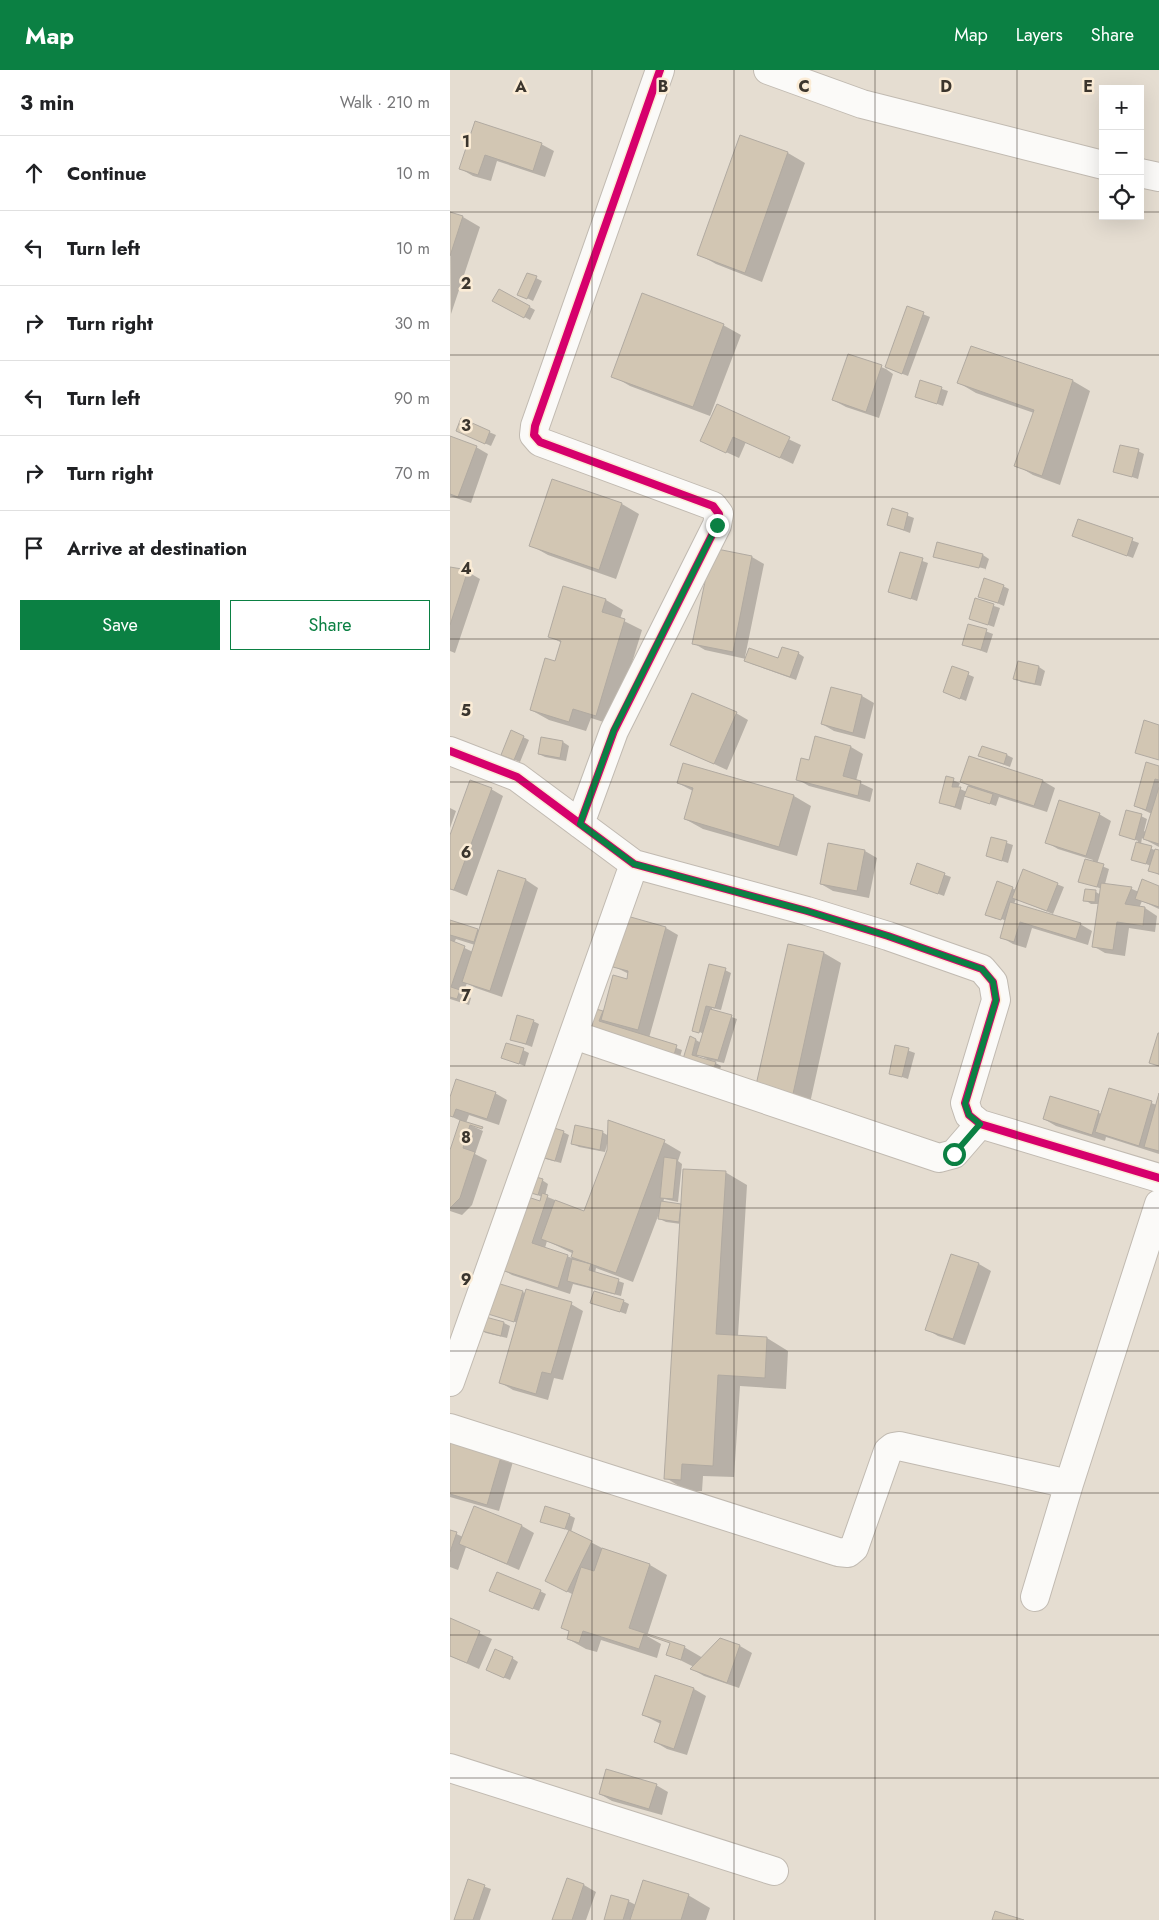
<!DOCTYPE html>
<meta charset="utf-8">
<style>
body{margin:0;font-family:Jost,sans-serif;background:#f2f2f2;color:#202124}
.controls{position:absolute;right:15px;top:15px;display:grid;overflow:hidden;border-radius:0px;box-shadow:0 5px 20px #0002}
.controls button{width:45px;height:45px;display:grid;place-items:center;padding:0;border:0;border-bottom:1px solid #e0e0e0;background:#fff;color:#202124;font:25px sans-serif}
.stop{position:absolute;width:15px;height:15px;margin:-11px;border:4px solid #0b8043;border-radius:50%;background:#fff}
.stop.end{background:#0b8043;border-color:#fff;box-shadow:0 1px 5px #0008}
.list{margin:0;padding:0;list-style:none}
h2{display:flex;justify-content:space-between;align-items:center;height:65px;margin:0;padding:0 20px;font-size:21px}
h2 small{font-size:16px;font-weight:400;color:#757577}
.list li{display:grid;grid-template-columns:32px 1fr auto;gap:15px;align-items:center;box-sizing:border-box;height:75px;padding:0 20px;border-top:1px solid #e0e0e0}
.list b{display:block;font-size:19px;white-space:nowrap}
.list em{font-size:16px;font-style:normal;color:#757577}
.actions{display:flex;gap:10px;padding:15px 20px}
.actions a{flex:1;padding:11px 0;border:1px solid #0b8043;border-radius:0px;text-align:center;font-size:18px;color:#0b8043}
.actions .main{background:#0b8043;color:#fff}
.icon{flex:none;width:28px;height:28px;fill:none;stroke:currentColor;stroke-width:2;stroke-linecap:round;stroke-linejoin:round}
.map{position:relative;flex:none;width:709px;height:1850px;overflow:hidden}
header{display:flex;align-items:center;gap:30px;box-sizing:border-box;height:70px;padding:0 25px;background:#0b8043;color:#fff}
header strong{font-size:24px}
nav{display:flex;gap:28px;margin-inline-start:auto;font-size:18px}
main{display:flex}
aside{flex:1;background:#fff}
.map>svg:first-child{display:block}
</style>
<header>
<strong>Map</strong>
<nav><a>Map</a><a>Layers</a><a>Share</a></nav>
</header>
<main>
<aside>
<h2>3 min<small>Walk · 210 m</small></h2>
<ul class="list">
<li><svg class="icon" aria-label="ahead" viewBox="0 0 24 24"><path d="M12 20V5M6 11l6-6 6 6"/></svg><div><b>Continue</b></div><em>10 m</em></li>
<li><svg class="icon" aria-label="left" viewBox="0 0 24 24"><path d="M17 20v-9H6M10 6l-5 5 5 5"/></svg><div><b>Turn left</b></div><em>10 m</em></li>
<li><svg class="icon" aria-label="right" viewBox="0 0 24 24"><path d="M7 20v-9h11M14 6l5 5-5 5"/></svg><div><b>Turn right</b></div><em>30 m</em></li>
<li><svg class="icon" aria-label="left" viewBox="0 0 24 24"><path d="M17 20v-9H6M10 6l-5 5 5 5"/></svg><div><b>Turn left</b></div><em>90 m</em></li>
<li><svg class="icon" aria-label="right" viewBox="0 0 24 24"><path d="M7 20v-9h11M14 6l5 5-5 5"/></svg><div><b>Turn right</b></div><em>70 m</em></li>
<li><svg class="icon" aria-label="arrive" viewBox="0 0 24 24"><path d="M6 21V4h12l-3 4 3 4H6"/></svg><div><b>Arrive at destination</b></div></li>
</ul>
<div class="actions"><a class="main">Save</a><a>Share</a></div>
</aside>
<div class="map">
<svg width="709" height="1850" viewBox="0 0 709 1850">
<rect width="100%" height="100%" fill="#e5ddd1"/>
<path fill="#0003" fill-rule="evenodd" d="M26,53L91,74L104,81L95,107L47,91L41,111L23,106L11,99Z
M291,66L338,83L355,93L312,212L266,194L248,184Z
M0,143L13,147L30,157L1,244Z
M86,208L92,211L83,231L73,226Z
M49,220L85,240L80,250L44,230Z
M458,238L480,247L458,306L437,298L436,299L443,304L429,348L396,337L383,330L431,297L436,299Z
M273,255L291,265L260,346L180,316L163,306Z
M522,278L623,311L640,321L610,415L583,405L566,395L584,343L526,323L509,313Z
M471,312L498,321L493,336L466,326Z
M268,336L351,375L343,394L296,372L289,388L252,371Z
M11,350L46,365L41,376L14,364Z
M0,367L26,377L38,384L21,433L0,426Z
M688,381L694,384L688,409L664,401Z
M102,410L172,434L189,444L166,509L98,485L80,475Z
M443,440L464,448L460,463L439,455Z
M629,451L689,473L683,488L624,466Z
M488,473L533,485L539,489L535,501L536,499L490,487V489L485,486Z
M263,479L302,487L314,494L295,587L329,589L348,583L354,587L346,610L302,594L296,590V589L255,580L243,573Z
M450,483L478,493L467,531L439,521Z
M0,498L18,502L30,509L5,583L0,581Z
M553,516L559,519L554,536L530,526Z
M156,530L173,540L170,549L192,560L163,655L141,648L136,661L99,650L81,640L106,592L112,573L99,566Z
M526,530L550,538L544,557L521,549Z
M519,555L543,564L537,583L513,574Z
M589,597L595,601L591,616L571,612L565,608Z
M503,598L524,607L516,631L494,622Z
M381,618L412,626L424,633L415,669L384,661L372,654Z
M286,643L298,650L277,700L221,674Z
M73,667L79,670L70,692L58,687Z
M366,668L401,677L413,684L406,711L423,719L420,732L359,716L347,709L360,691Z
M92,669L113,672L119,676L116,691L95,687L89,684Z
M557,685L563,688L560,697L530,686Z
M520,687L593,711L605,718L597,742L549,727L546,736L515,725L511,740L491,733L497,708L510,713L508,718L517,722L519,716L512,712Z
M234,694L344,726L361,736L347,786L253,759L235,749L243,721L228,713Z
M709,697V777L692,768L691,774L709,782V805L700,800L701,796L683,789L688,771L671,764L691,746L697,749L694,761L696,762L702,744L685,736Z
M41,719L53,726L17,826L0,819V769Z
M0,738L6,741L0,758Z
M649,744L661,751L647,794L659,799L655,814L682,819L689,822L709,817V839L692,831L689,838H695L707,846L705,862L679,858L675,886L655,883L643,876L649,834H641L635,830L646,822L651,825L652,819L630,811L643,790L608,779L596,772Z
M542,768L563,775L558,793L537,786Z
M379,775L415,781L427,788L419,828L383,821L371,814Z
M468,795L501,807L494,826L462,814Z
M574,801L614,817L603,844L566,829L564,834L630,854L642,861L638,875L582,858L576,878L563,874L551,867L556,851L546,846V849L537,844L562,818L566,820Z
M76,810L88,818L52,927L26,918L17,913L13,924L21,928L19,935L0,929V851L30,861ZM6,869L25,875L23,882L4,873Z
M216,858L228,865L199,968L232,980L230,987L140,961L152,942L154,943L178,910L179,904L165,897Z
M339,876L374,883L391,893L360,1033L325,1025Z
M275,900L281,903L271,940L262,938V940L287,949L274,993L260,990L271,996L270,1000L240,991L246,970L251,973L253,964L244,958L243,960ZM248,984L257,989V990L247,988Z
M83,951L89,954L82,977L61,969Z
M446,976L465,983L458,1009L440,1003Z
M73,980L79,983L75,996L53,988Z
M659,1019L707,1035L709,1027V1084L656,1067L655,1071L606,1056L594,1049L601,1028L652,1044Z
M45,1023L57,1030L49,1055L19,1045L16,1053L33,1061L25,1084L37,1090L22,1135L12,1145L0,1141V1082L11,1051L0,1046V1031Z
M113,1062L119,1065L111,1093L92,1088Z
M152,1062L159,1066L214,1072L231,1082L228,1091L232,1094L228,1132L214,1129L213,1133L232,1135L275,1102L297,1115L288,1266L317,1268L338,1281L336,1319L290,1316L284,1407L253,1406L252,1421H237L216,1408L231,1154L216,1152L210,1149V1141L183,1212L146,1198L145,1203L174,1213L171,1226L123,1214L120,1224L62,1205L50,1198L91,1132L92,1127L76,1120L92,1110L98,1114L95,1126L135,1142L158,1080L159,1074H157L155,1082L129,1077L123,1074ZM97,1171L124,1184L122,1188L95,1178Z
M502,1185L529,1194L541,1201L515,1275L488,1266L476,1259Z
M72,1222L121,1234L133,1241L113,1310L104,1308L98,1330L63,1320L51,1313L68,1253L39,1243Z
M173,1231L179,1234L176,1244L142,1232Z
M54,1253L60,1256L57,1268L36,1263L30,1259Z
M0,1366L64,1388L49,1441L0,1427Z
M25,1438L72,1456L84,1463L69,1500L16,1477L8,1500L0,1497V1461L13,1467Z
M119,1445L125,1448L121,1462L154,1479L200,1495L217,1505L197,1566L211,1574L207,1588L151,1570L147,1582L136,1579L118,1569L120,1562L113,1558L124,1525L108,1517L120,1461L92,1451Z
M90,1521L96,1524L89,1541L46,1524Z
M0,1550L42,1569L29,1599L0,1586Z
M270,1569L290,1576L302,1583L289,1618L254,1606L242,1599L244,1597L218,1584L234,1577L253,1588Z
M62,1588L68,1592L60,1610L43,1603Z
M244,1619L256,1626L237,1685L217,1679L205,1672L211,1654L193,1645Z
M206,1715L218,1722L212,1745L162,1731L150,1724Z
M118,1809L134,1815L146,1822L136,1850H104Z
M19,1811L41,1819L30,1850H5Z
M238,1825L260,1838L256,1850H155L178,1831L186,1835Z"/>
<path fill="#d2c6b3" stroke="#b1aaa1" d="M25,51L92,73L83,101L35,85L28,105L9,99Z
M290,65L338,82L295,203L247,185Z
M0,142L13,146L0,186Z
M77,203L87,206L77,229L67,225Z
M49,219L80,236L74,248L42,231Z
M192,223L274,254L243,337L161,307Z
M457,236L474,242L452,304L435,297Z
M521,276L623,310L592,406L564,396L584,340L507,313Z
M398,284L432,295L416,342L382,330Z
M470,310L492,317L487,334L465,327Z
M267,334L340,367L330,388L283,367L276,383L250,371Z
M11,348L40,361L35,374L6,361Z
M0,366L27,376L8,427L0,424Z
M670,375L689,379L682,407L663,402Z
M102,409L172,433L149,500L79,476Z
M442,438L458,443L454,460L437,455Z
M628,449L683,468L677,486L622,466Z
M487,472L533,484L529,498L483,487Z
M262,478L302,486L283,582L242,574Z
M450,482L473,488L461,529L438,522Z
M0,497L18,500L0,555Z
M534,508L554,515L548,533L528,527Z
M113,516L156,529L152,542L175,549L146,646L123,639L119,652L80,640L95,588L105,591L111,571L98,567Z
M525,528L544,534L538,555L519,549Z
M518,554L537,559L531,580L512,575Z
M332,577L349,582L340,607L294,591L299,578L328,588Z
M568,591L589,596L585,614L563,609Z
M502,596L519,602L510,629L493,622Z
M381,617L412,625L403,663L371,654Z
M242,623L287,642L264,694L220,675Z
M694,650L709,655V690L685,683Z
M61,660L74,666L64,690L51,685Z
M365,666L401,676L393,706L411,711L408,726L346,710L351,688L359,690Z
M91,667L113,671L110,688L88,684Z
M532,676L557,684L554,694L528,686Z
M519,686L593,710L584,736L510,712Z
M696,692L709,696V710L705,709L696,740L684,736Z
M233,693L344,725L329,777L234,749L243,718L227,713Z
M496,706L504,708L502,717H511L505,737L489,733Z
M20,710L42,718L4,820L0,819V765Z
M518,716L543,724L540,734L514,726Z
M709,717V774L693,769Z
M609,730L650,743L636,786L595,773Z
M676,740L692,744L685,770L669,765Z
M541,767L557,771L552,791L536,786Z
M686,772L702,776L696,794L681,790Z
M378,773L415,780L407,821L370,814Z
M705,779L709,780V804L698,801Z
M635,789L654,794L647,817L628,812Z
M467,793L495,803L488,824L460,814Z
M573,799L608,813L597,841L562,828Z
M48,800L76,809L40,921L12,912Z
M692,809L709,816V837L685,829Z
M547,811L563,817L551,850L535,845Z
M651,813L682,817L675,834L695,837L693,856L667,852L663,880L642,877Z
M635,819L646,820L645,832L633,831Z
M560,832L631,853L626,869L570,852L564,872L550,868Z
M177,846L216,857L188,960L151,950L163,905L177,909L178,901L163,897Z
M0,850L28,859L24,872L0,865Z
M0,870L15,876L1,917L10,920L7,929L0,927Z
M338,874L374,882L343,1024L306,1015Z
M259,894L276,898L265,938L256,936L249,963L242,961Z
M139,937L153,941L149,951L227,975L224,985L133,958Z
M260,939L282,945L268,990L246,985Z
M67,945L84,950L76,974L60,970Z
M708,963H709V996L699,993Z
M240,966L246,969L242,985L266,992L264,998L233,989Z
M56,973L74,978L69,994L51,988Z
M445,975L459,978L452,1007L439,1004Z
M6,1009L46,1022L37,1049L6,1039L3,1047L0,1046V1027Z
M659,1018L702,1031L689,1076L645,1062Z
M709,1023V1081L694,1077Z
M600,1026L649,1041L642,1065L593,1049Z
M10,1050L33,1057L32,1059L20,1055L13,1078L25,1082L10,1128L0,1138V1080Z
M158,1050L215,1070L166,1203L121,1187L123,1181L91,1169L105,1130L134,1141L157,1080Z
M94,1055L114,1061L105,1091L85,1085Z
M125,1055L153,1061L150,1080L121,1074Z
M214,1087L227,1089L223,1129L210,1128Z
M233,1099L276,1101L266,1264L317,1267L315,1308L268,1305L263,1396L232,1394L231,1410L214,1409Z
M79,1105L93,1109L88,1125L74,1121Z
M92,1123L98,1125L82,1173L118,1185L108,1218L48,1199L72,1125L90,1131Z
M211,1131L231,1134L229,1152L208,1149Z
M501,1184L529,1193L503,1269L475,1260Z
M122,1189L141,1194L139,1200L169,1209L165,1224L117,1211Z
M47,1213L73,1221L64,1252L38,1244Z
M76,1219L122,1232L101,1304L92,1302L86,1324L49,1313Z
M144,1221L174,1230L170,1242L140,1233Z
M32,1246L54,1252L51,1266L28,1260Z
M0,1364L53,1380L37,1435L0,1424Z
M24,1436L72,1455L57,1494L9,1474Z
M95,1436L120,1444L115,1459L90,1452Z
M0,1460L7,1462L0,1482Z
M119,1460L142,1471L117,1522L95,1511Z
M152,1478L200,1494L179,1558L235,1576L231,1590L216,1585L220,1573L194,1564L189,1579L133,1561L129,1573L117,1569L119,1561L111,1558L131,1497L144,1501Z
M47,1502L91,1520L83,1539L39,1521Z
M0,1548L30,1561L17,1593L0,1586Z
M270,1568L290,1575L277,1613L240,1599Z
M45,1579L63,1587L54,1608L36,1600Z
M205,1605L244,1618L224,1679L204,1672L211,1651L192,1645Z
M156,1699L207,1714L199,1739L149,1724Z
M117,1808L134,1814L122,1850H102Z
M18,1809L35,1815L23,1850H4Z
M193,1810L239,1824L231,1850H180Z
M161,1825L179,1830L173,1850H154Z
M545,1841L574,1850H542Z"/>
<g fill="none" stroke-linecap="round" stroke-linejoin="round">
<defs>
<path id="minor" d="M318,0L412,34L653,95
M690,103L709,107
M0,681L67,707L184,794L357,841L438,866L532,899L543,912L546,930L515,1033L519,1045L530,1054L709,1108
M130,754L164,661L267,455L269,444L263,436L90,372L84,365L85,356L210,0
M124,965L489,1088L504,1084L530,1054
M0,1312L184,794
M0,1358L388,1482L398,1483L404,1478L438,1381L443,1377L449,1376L619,1414
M585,1527L619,1414L709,1134
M0,1698L324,1801"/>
</defs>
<use href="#minor" stroke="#c1bab1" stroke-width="30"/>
<use href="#minor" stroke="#fbfaf8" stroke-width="28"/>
<defs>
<path id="cycleway" d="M0,681L67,707L184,794L357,841L438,866L532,899L543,912L546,930L515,1033L519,1045L530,1054L709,1108
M130,754L164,661L267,455L269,444L263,436L90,372L84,365L85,356L210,0"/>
</defs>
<use href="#cycleway" stroke="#fbecd6" stroke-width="11"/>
<use href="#cycleway" stroke="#d6006c" stroke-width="8"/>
</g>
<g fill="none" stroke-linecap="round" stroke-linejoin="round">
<path stroke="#0b8043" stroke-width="6" d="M267,455L164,660L130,754L184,794L357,841L438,866L532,899L543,912L546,930L515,1034L519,1045L530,1054L504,1084"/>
</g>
<path fill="none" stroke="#3b352d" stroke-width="1" stroke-opacity="0.55" d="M142,0V1850M284,0V1850M425,0V1850M567,0V1850M0,142H653M690,142H709M0,285H709M0,427H709M0,569H709M0,712H709M0,854H709M0,996H709M0,1138H709M0,1281H709M0,1423H709M0,1565H709M0,1708H709"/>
<g font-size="16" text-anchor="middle" font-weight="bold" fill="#3b352d" stroke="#fbecd6" stroke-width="5" stroke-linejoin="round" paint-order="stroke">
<text x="71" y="22">A</text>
<text x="213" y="22">B</text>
<text x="354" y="22">C</text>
<text x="496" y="22">D</text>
<text x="638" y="22">E</text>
<text x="16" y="77">1</text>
<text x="16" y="219">2</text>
<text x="16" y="361">3</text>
<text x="16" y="504">4</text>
<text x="16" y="646">5</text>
<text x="16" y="788">6</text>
<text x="16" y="931">7</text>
<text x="16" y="1073">8</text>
<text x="16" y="1215">9</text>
</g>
</svg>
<div class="controls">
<button>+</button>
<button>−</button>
<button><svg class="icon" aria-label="locate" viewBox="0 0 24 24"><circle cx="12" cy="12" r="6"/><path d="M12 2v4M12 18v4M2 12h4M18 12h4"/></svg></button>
</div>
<div class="stop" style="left:504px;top:1084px"></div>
<div class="stop end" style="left:267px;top:455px"></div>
</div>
</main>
